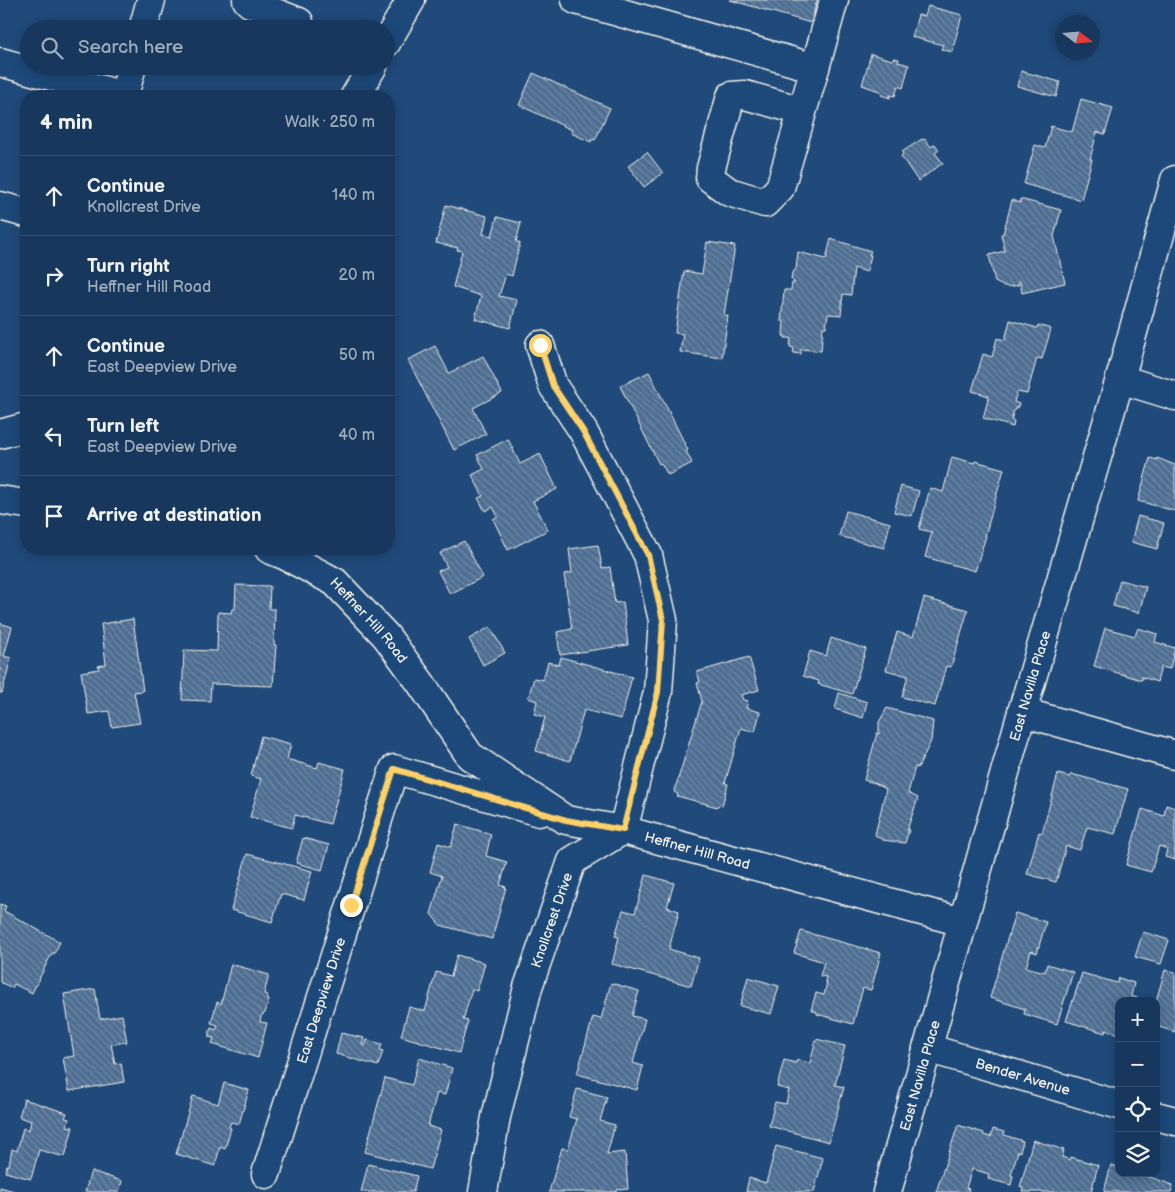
<!DOCTYPE html>
<meta charset="utf-8">
<style>
body{margin:0;font-family:"Balsamiq Sans",sans-serif;background:#203f62;color:#f1f3f6}
.controls{position:absolute;right:15px;bottom:15px;display:grid;overflow:hidden;border-radius:10px;box-shadow:0 2px 12px #0003}
.controls button{width:45px;height:45px;display:grid;place-items:center;padding:0;border:0;border-bottom:1px solid #365272;background:#17385c;color:#f1f3f6;font:25px sans-serif}
.compass{position:absolute;left:1055px;top:15px;width:45px;height:45px;border-radius:50%;background:#17385c;box-shadow:0 2px 12px #0003;rotate:106deg}
.stop{position:absolute;width:15px;height:15px;margin:-11px;border:4px solid #ffd166;border-radius:50%;background:#fff}
.stop.end{background:#ffd166;border-color:#fff;box-shadow:0 1px 5px #0008}
.list{margin:0;padding:0;list-style:none}
h2{display:flex;justify-content:space-between;align-items:center;height:65px;margin:0;padding:0 20px;font-size:21px}
h2 small{font-size:16px;font-weight:400;color:#9eacbb}
.list li{display:grid;grid-template-columns:32px 1fr auto;gap:15px;align-items:center;box-sizing:border-box;height:80px;padding:0 20px;border-top:1px solid #365272}
.list b{display:block;font-size:19px;white-space:nowrap}
.list p{margin:0;font-size:16px;white-space:nowrap;color:#9eacbb}
.list em{font-size:16px;font-style:normal;color:#9eacbb}
.icon{flex:none;width:28px;height:28px;fill:none;stroke:currentColor;stroke-width:2;stroke-linecap:round;stroke-linejoin:round}
.map{position:relative;flex:none;width:1175px;height:1192px;overflow:hidden}
.search{position:absolute;background:#17385c;box-shadow:0 2px 12px #0003;left:20px;top:20px;width:375px;height:55px;display:flex;align-items:center;gap:12px;box-sizing:border-box;padding:0 18px;border-radius:28px;color:#9eacbb;font-size:19px}
.panel{position:absolute;background:#17385c;box-shadow:0 2px 12px #0003;left:20px;top:90px;width:375px;height:465px;border-radius:20px}
.map>svg:first-child{display:block}
</style>
<div class="map">
<svg width="1175" height="1192" viewBox="0 0 1175 1192">
<defs>
<pattern id="building-back-hatch" width="6" height="6" patternUnits="userSpaceOnUse" patternTransform="scale(1.25)"><rect width="6" height="6" fill="#4d6e92"/><path d="M-1 5l2 2M0 0l6 6M5-1l2 2" fill="none" stroke="#708aa6"/></pattern>
</defs>
<rect width="100%" height="100%" fill="#1f4a7a"/>
<filter id="ink" filterUnits="userSpaceOnUse"><feTurbulence type="fractalNoise" baseFrequency=".02" numOctaves="2"/><feDisplacementMap in="SourceGraphic" scale="10" xChannelSelector="R" yChannelSelector="G"/><feConvolveMatrix kernelMatrix="1 2 1 2 8 2 1 2 1" color-interpolation-filters="sRGB"/></filter>
<g filter="url(#ink)">
<path fill="url(#building-back-hatch)" stroke="#f4f1e8" d="M730,0H817L811,23Z
M928,6L962,15L952,52L941,49L943,45L912,37L918,15L925,16Z
M871,54L892,60L893,58L899,59L898,62L909,65L903,88L898,86L895,96L890,95V98L881,95L882,92L862,85Z
M1021,71L1060,82L1056,97L1017,86Z
M533,73L610,108L595,140L592,139L591,142L571,133L572,130L519,105Z
M1081,99L1113,108L1105,134L1097,132L1090,159H1092L1081,200L1024,184L1035,145L1045,148L1051,126L1072,132Z
M922,139L923,140L925,139L931,147L935,144L939,150L935,153L943,163L918,181L901,156L903,154L902,152Z
M647,152L663,173L644,187L628,166Z
M1020,199L1061,210L1054,236L1065,283L1022,293L1020,281H1018L1019,285L1007,287L1006,286H1003L995,282L989,255L1005,251L1001,234H1003L1012,200L1020,203Z
M446,205L487,216L483,234L492,236L497,217L521,223L516,242L520,243L512,276L506,274L499,296L517,300L510,328L475,319L481,296L453,287L462,251L457,250L458,248L436,243Z
M831,239L871,251L869,255H871L867,272L854,268L851,295L843,294L841,315L828,314L826,327H823L821,351L801,349V354L793,353L794,348L790,347L791,338H785V336H783L784,321H781L784,290H791L792,283H795L791,279L792,273L796,269L798,252L826,259Z
M707,242L735,246L724,315L728,316L722,358L680,352L683,334L675,333L684,271L702,274Z
M1010,320L1037,328L1038,325L1051,329L1042,359L1037,358L1027,394L1017,392L1014,402L1019,404L1017,408H1015L1011,420L1014,421L1013,427L983,418L989,396L972,391L983,354L992,357L997,338L1005,340Z
M435,346L449,373L483,356L502,393L473,408L486,434L454,450L408,360Z
M649,372L688,450L686,451L692,463L668,475L661,463L659,464L620,386Z
M508,439L520,464L540,454L557,489L533,501L548,530L508,550L493,519L498,517L493,507L485,511L478,498L483,496L472,475L484,469L477,455Z
M952,457L974,463L975,461L1004,469L985,536H986L975,571L925,557L932,532L919,529L930,488L943,492Z
M1150,458L1157,460V458L1175,465V511L1138,501Z
M901,486L919,491L912,516L894,512Z
M846,511L890,523L884,548L839,536Z
M1138,516L1164,523L1157,549L1131,542Z
M464,541L483,577L450,594L438,571L447,567L440,553Z
M598,545L602,568L610,567L615,603L623,602L628,645L560,655L557,632L572,629L564,574L572,573L569,549Z
M1120,580L1146,587L1139,613L1113,606Z
M236,585L270,586L269,609H275L274,645H276L273,686L211,684L210,701L182,700L184,650L217,651L218,612L231,613L232,609H235Z
M924,598L968,610L951,667L946,666L935,706L902,697L908,676L886,670L897,632L913,637Z
M133,619L143,691L134,692L140,723L112,727L109,711L88,714L81,672L99,669L98,666L106,664L101,624Z
M0,623L12,627L4,656L11,658L2,693H0Z
M490,627L505,653L483,665L469,639Z
M1105,628L1135,636L1138,628L1157,634L1155,642L1175,648L1170,669L1161,667L1157,682L1142,677V680L1094,666Z
M831,638L866,649L852,694L818,684L819,681L803,676L810,651L826,656Z
M561,657L632,677L621,719L584,710L570,761L536,751L545,717L534,714L537,701L528,698L534,678L543,680L548,662L559,665Z
M749,657L759,690L741,695L743,700L748,701L746,708L760,712L755,732L741,728L725,783L728,784L722,806L718,805L717,807L677,796L678,794L674,792L702,701L697,683L700,682L697,672Z
M839,693L867,702L863,718L835,709Z
M887,708L933,721L931,741L919,766H918V768L915,767L908,793L918,798L907,830H909L905,843L883,840L875,835L886,789L875,783L864,780L877,733L879,734V722Z
M261,736L291,744L287,759L317,768L319,762L345,769L330,824L295,815L292,828L250,817L261,779L251,776Z
M1058,774L1070,777L1071,774L1128,789L1115,834L1087,827L1080,850L1066,846L1056,882L1027,874L1039,832L1042,833Z
M1166,805L1175,808V860L1165,857L1167,849L1159,846L1151,872L1126,865L1142,809L1164,816Z
M457,824L491,834L486,856L507,862L500,885L506,887L492,939L440,925L431,914L442,876L430,872L438,843L451,847Z
M303,838L329,845L322,870L296,863Z
M247,854L312,871L304,900L281,894L272,922L231,910Z
M646,875L674,883L667,907L679,911L669,949L699,958L691,986L612,964L619,937L615,936L623,910L635,913Z
M0,904L6,906L4,911L60,942L54,954L52,953L32,993L14,984L12,988L0,982Z
M1015,913L1046,922L1037,953L1031,951L1026,967L1045,972L1047,964L1073,972L1057,1024L1024,1014L1025,1009L990,998Z
M801,931L881,953L871,990L863,988L853,1024L817,1014V1012L811,1010L816,993L824,995L827,982H825L826,977L820,976L824,962L794,953Z
M1143,932L1169,940L1161,964L1135,957Z
M457,955L485,963L477,991L472,989L463,1020L468,1021L459,1053L401,1036L409,1007L425,1011L436,972L451,976Z
M231,964L269,975L264,994L268,995L267,999L269,1000L265,1013L261,1016L260,1022L267,1023L258,1058L212,1044L214,1038L208,1037L211,1028L216,1030L218,1025L211,1023L217,1002L221,1004Z
M1165,970L1175,973V1032L1156,1026V1001Z
M1082,973L1117,983L1119,978L1134,983L1131,996L1140,999L1139,1001H1119V1034L1106,1030L1105,1033L1066,1021Z
M748,977L779,986L771,1014L740,1006Z
M611,983L639,991L632,1016L645,1019L633,1063L643,1066L637,1090L577,1074L593,1017L601,1019Z
M95,989L100,1019L122,1015L127,1042L111,1044L115,1064L121,1063L124,1082L69,1091L63,1058L74,1056L64,994Z
M341,1033L364,1038L362,1045L365,1046L367,1040L382,1044L380,1050L383,1051L378,1066L336,1054Z
M816,1039L845,1046L835,1085L844,1087L829,1142L769,1126L775,1102L786,1104L789,1090L777,1087L784,1060L796,1063L797,1060L810,1063Z
M419,1058L452,1068L445,1095L437,1093L428,1126L441,1130L430,1169L365,1152L385,1078L412,1085Z
M224,1083L249,1090L239,1124L231,1122L229,1127L231,1128L225,1149L220,1147L215,1166L176,1154L193,1096L218,1104Z
M577,1089L607,1097L600,1121L615,1125L607,1154L625,1152L628,1189L617,1190V1192H549L562,1148L568,1149L577,1119L569,1117Z
M24,1099L67,1113L65,1118L69,1119L67,1126L73,1127L65,1157L39,1150L31,1179L5,1172L7,1165H9L12,1149L17,1151L23,1128L29,1130L31,1121L19,1117Z
M958,1125L984,1133L983,1135L991,1137L993,1129L1004,1132V1135L1023,1141L1020,1152L1018,1151L1011,1175L1013,1176L1011,1185L988,1179L989,1174L972,1169L966,1188L969,1189L968,1192H936Z
M1033,1140L1064,1150L1062,1157L1070,1160V1157L1098,1165L1091,1192H1022L1023,1188L1020,1187Z
M776,1146L823,1158L814,1192H746L749,1178L766,1183Z
M368,1164L417,1176L413,1192H361Z
M1111,1165L1119,1167V1173H1138L1173,1185L1171,1192H1104Z
M91,1171L122,1181L119,1192H85Z
M0,1187L18,1192H0Z"/>
<g fill="none" stroke-linecap="round" stroke-linejoin="round">
<defs>
<g id="minor">
<path d="M247,0L250,3L299,22"/>
<path d="M576,0L815,68L834,0"/>
<path d="M143,29L151,0"/>
<path d="M386,43L411,0"/>
<path d="M0,62L124,96"/>
<path d="M124,96L132,66"/>
<path d="M355,96L373,66"/>
<path d="M802,111L745,95L731,96L711,168L710,178L729,192L765,203L780,188L815,68"/>
<path d="M0,206L26,213"/>
<path d="M1120,379L1175,396"/>
<path d="M0,434L26,427"/>
<path d="M0,500L26,504"/>
<path id="s1" d="M269,549L284,555L335,582L386,636L420,682L470,756L566,820L623,830L962,922"/>
<path d="M1022,712L1175,755"/>
<path id="s2" d="M927,1048L1119,1105"/>
<path d="M1156,1116L1175,1121"/>
<path id="s3" d="M266,1174L394,769L539,812"/>
<path id="s4" d="M483,1192L496,1117L528,987L572,861L623,830L658,692L663,620L648,555L583,431L553,386L540,345"/>
<path id="s5" d="M887,1192L1022,712L1120,379L1175,180"/>
</g>
</defs>
<use href="#minor" stroke="#f4f1e8" stroke-width="31"/>
<use href="#minor" stroke="#1f4a7a" stroke-width="28"/>
</g>
</g>
<g fill="none" stroke-linecap="round" stroke-linejoin="round" filter="url(#ink)">
<path stroke="#ffd166" stroke-width="6" d="M351,905L394,769L566,820L623,830L658,692L663,620L648,555L583,431L553,386L540,345"/>
</g>
<g text-anchor="middle" dominant-baseline="central" stroke-width="4" stroke-linejoin="round" paint-order="stroke">
<g font-size="14" fill="#f4f1e8" stroke="#1f4a7a">
<text stroke="none"><textPath href="#s1" startOffset="125">Heffner Hill Road</textPath></text>
<text stroke="none"><textPath href="#s5" startOffset="526">East Navilla Place</textPath></text>
<text stroke="none"><textPath href="#s1" startOffset="545">Heffner Hill Road</textPath></text>
<text stroke="none"><textPath href="#s4" startOffset="281">Knollcrest Drive</textPath></text>
<text stroke="none"><textPath href="#s3" startOffset="182">East Deepview Drive</textPath></text>
<text stroke="none"><textPath href="#s5" startOffset="121">East Navilla Place</textPath></text>
<text stroke="none"><textPath href="#s2" startOffset="100">Bender Avenue</textPath></text>
</g>
</g>
</svg>
<div class="controls">
<button>+</button>
<button>−</button>
<button><svg class="icon" aria-label="locate" viewBox="0 0 24 24"><circle cx="12" cy="12" r="6"/><path d="M12 2v4M12 18v4M2 12h4M18 12h4"/></svg></button>
<button><svg class="icon" aria-label="layers" viewBox="0 0 24 24"><path d="M12 4l9 5-9 5-9-5zM3 14l9 5 9-5"/></svg></button>
</div>
<svg class="compass" viewBox="-18 -18 36 36"><path d="M0-13l5 13h-10z" fill="#e53935"/><path d="M0 13l5-13h-10z" fill="#9eacbb"/></svg>
<div class="stop" style="left:540px;top:345px"></div>
<div class="stop end" style="left:351px;top:905px"></div>
<div class="search"><svg class="icon" aria-label="search" viewBox="0 0 24 24"><circle cx="10" cy="10" r="6"/><path d="M15 15l6 6"/></svg>Search here</div>
<section class="panel">
<h2>4 min<small>Walk · 250 m</small></h2>
<ul class="list">
<li><svg class="icon" aria-label="ahead" viewBox="0 0 24 24"><path d="M12 20V5M6 11l6-6 6 6"/></svg><div><b>Continue</b><p>Knollcrest Drive</p></div><em>140 m</em></li>
<li><svg class="icon" aria-label="right" viewBox="0 0 24 24"><path d="M7 20v-9h11M14 6l5 5-5 5"/></svg><div><b>Turn right</b><p>Heffner Hill Road</p></div><em>20 m</em></li>
<li><svg class="icon" aria-label="ahead" viewBox="0 0 24 24"><path d="M12 20V5M6 11l6-6 6 6"/></svg><div><b>Continue</b><p>East Deepview Drive</p></div><em>50 m</em></li>
<li><svg class="icon" aria-label="left" viewBox="0 0 24 24"><path d="M17 20v-9H6M10 6l-5 5 5 5"/></svg><div><b>Turn left</b><p>East Deepview Drive</p></div><em>40 m</em></li>
<li><svg class="icon" aria-label="arrive" viewBox="0 0 24 24"><path d="M6 21V4h12l-3 4 3 4H6"/></svg><div><b>Arrive at destination</b></div></li>
</ul>
</section>
</div>
